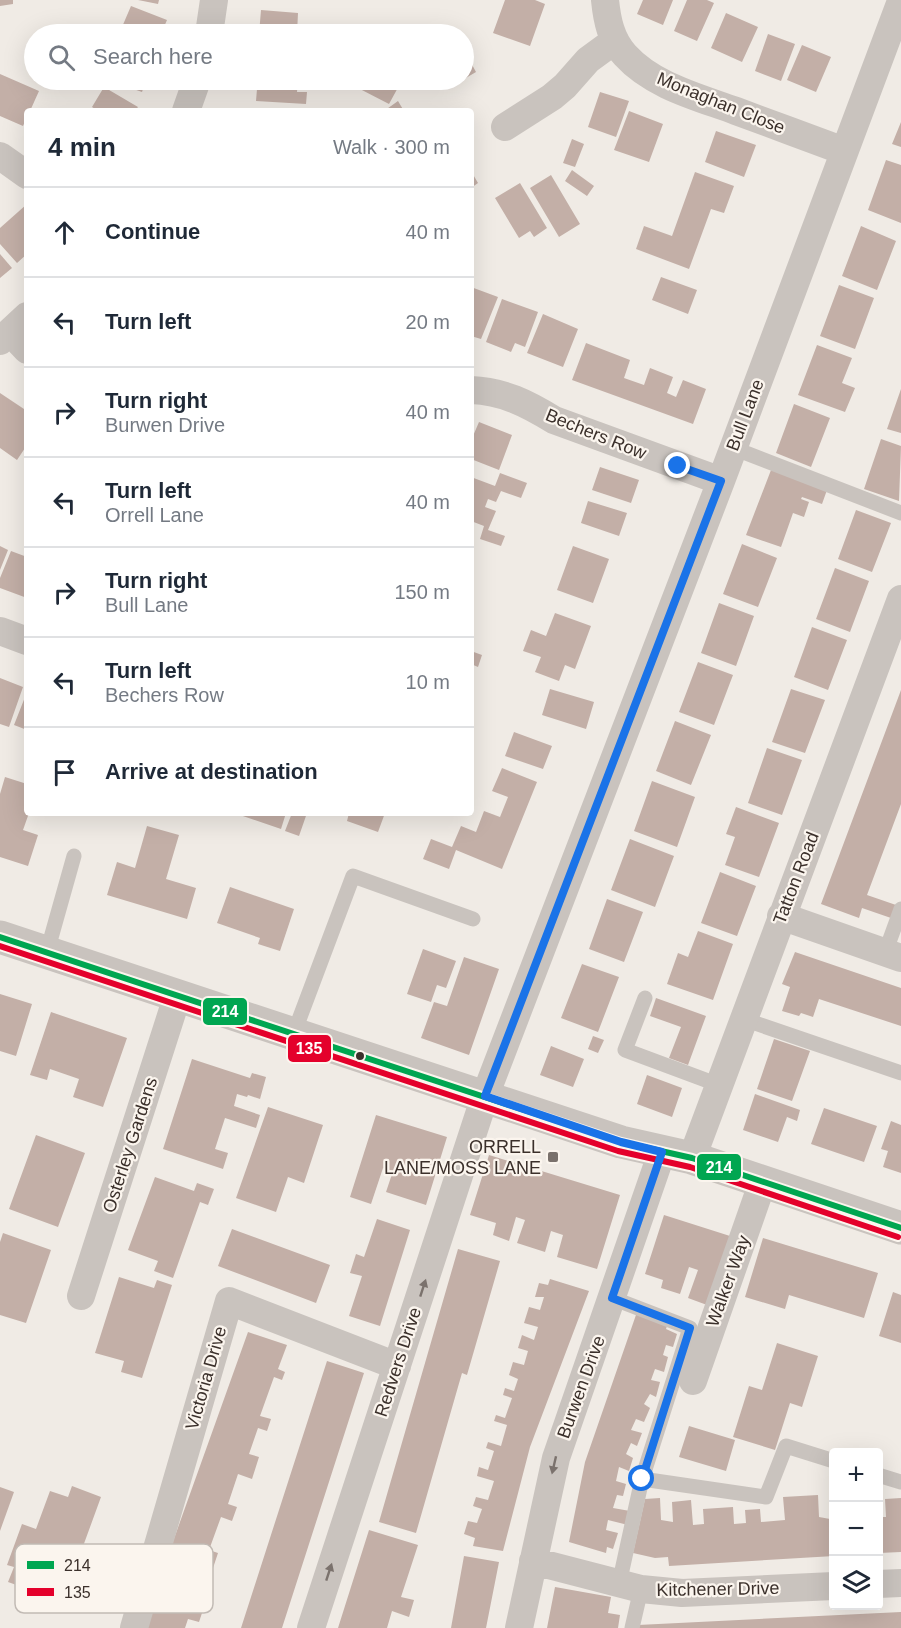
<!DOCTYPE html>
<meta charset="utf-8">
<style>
body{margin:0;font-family:Arial,sans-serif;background:#f6f6f7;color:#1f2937}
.controls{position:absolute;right:18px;bottom:18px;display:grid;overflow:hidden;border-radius:6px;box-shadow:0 6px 24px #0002}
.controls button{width:54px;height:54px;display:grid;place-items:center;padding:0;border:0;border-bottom:2px solid #e0e1e3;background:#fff;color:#1f2937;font:30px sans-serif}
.stop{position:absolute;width:18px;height:18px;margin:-14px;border:4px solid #1a73e8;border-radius:50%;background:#fff}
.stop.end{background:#1a73e8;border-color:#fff;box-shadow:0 2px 6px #0008}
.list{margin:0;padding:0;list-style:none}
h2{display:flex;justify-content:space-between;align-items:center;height:78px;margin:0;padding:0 24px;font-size:26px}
h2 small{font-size:20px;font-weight:400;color:#747a83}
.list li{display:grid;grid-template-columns:39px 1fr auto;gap:18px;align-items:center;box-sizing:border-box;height:90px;padding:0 24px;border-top:2px solid #e0e1e3}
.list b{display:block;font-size:22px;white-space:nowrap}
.list p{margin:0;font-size:20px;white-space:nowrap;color:#747a83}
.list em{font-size:20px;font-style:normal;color:#747a83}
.icon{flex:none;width:33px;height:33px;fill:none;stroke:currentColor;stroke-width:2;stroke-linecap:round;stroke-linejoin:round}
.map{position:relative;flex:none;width:901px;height:1628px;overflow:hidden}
.search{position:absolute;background:#fff;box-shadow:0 6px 24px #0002;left:24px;top:24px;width:450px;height:66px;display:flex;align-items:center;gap:15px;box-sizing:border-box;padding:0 21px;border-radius:33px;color:#747a83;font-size:22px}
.panel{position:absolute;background:#fff;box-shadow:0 6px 24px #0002;left:24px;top:108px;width:450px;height:708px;border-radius:6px}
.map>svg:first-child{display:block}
</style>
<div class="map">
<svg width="901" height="1628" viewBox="0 0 901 1628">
<rect width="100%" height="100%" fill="#f0ebe5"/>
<path fill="#c3afa7" d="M0,0H13V4L0,6Z
M138,0H159L158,4Z
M505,0H535L545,4L530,46L493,33Z
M643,0H673L663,25L637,14Z
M687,0H707L714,3L697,41L674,31Z
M131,6L167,20L161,34H119Z
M261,10L298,13L297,34H259Z
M726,13L758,27L742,62L711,48Z
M768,34L795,44L781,81L755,71Z
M802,45L831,57L816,92L787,80Z
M464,50L476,72L454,85L451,80H464Z
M0,74L39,91L30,111H27V117L23,126L0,116Z
M108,80H146L142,92Z
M251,80H298L297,92H307L306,104L256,101L257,89H251Z
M363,80H396L401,82L389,104L358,88Z
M104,87L138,107L135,111H98L92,107Z
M600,92L629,101L616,137L588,127Z
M398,101L404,111H384Z
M629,111L663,124L649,162L614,150Z
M901,122V147L892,144Z
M716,131L756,145L744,177L705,162Z
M572,139L584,144L575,167L563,163Z
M886,160L901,165V223L868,210Z
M572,170L594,186L587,196L565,181Z
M471,171L478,183L471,188Z
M695,172L734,186L724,213L711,209L689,269L636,249L644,226L672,236Z
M551,175L580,224L559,237L530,188Z
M520,183L547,228L534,237L530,231L519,238L495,198Z
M27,204V254L17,263L0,244V228Z
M861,226L896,241L877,290L842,276Z
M0,254L12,268L0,278Z
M661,277L697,290L688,314L652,300Z
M839,285L874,298L855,349L820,336Z
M471,287L498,297L481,339L471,336Z
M502,299L538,312L525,347L515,343L511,352L486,342Z
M543,314L578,329L563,367L527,353Z
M586,343L630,360L624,378L644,385L650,368L673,377L667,393L676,397L683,380L706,389L693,424L572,380Z
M817,345L852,358L842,383L855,388L845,412L798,395Z
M901,389V433L887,429Z
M0,393L27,411V445L17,460L0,448Z
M794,404L830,418L811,467L776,453Z
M479,422L512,435L499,470L471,459V435L473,436Z
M881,439L901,446L899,501L864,489Z
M600,467L639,480L631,503L592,490Z
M771,470L827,490L822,504L802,497L801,499L809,502L804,517L793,513L781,547L746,535Z
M500,473L527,483L521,498L501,491L496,502L488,499L485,507L496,511L488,530L505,536L501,546L480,539L484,526L471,521V477L495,486Z
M588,501L627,513L619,536L581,523Z
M856,510L891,523L872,572L838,559Z
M742,544L777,558L758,607L723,594Z
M0,546L8,550L0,570Z
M573,546L609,559L593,603L557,590Z
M11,551L27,557V598L0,588V578Z
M835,568L869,581L850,632L816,619Z
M719,603L754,616L736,666L701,653Z
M555,613L591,626L575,669L565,665L559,681L535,672L541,657L523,651L531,630L546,636Z
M812,627L847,640L828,690L794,677Z
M471,651L482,655L478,667L471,664Z
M698,662L733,675L714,725L679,712Z
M0,678L23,687L9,727L0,724Z
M550,689L594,702L586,729L542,715Z
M791,689L825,700L805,753L772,742Z
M901,690V804L867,895L896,905L891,918L862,908L859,918L821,904Z
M27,692V730L14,725Z
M675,721L711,735L691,785L656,771Z
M514,732L552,746L543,769L505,756Z
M767,748L802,760L782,815L748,803Z
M502,768L537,782L502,869L456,850L449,869L423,859L431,839L452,847L461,826L476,832L484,811L500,817L508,797L492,791Z
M5,777L27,784V813H29L23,830L38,835L28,866L0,857V794Z
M652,781L695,797L677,847L634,831Z
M736,807L779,823L759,877L725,865L735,837L726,834Z
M234,813H286L281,829Z
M292,813H307L299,836L285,831Z
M349,813H385L378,832L347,821Z
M147,826L179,835L166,879L196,888L187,919L107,895L117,862L135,868Z
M630,839L674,856L655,907L611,890Z
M720,872L756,886L737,936L701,923Z
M230,887L294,909L280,951L258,944L260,938L217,923Z
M607,899L643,912L624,962L589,949Z
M698,931L733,944L713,1000L667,984L678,953L688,957Z
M423,949L456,961L446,988L437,985L431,1002L407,994Z
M795,952L901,988V1026L819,999L813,1017L801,1013L799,1016L782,1011L790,987L782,984Z
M464,957L499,969L469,1055L421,1038L434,1002L447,1006Z
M582,964L619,977L598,1032L561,1018Z
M0,994L32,1004L16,1056L0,1051Z
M656,998L706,1016L688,1065L669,1058L681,1027L650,1016Z
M51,1012L127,1038L103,1107L73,1097L79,1079L50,1069L47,1080L30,1075Z
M593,1036L604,1040L598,1053L588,1049Z
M774,1039L810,1051L792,1101L757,1089Z
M551,1046L584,1059L573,1087L540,1075Z
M192,1059L250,1078L252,1073L266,1077L260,1099L248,1095L247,1097L237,1094L234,1106L260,1115L256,1128L225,1118L215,1149L228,1153L223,1169L163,1149Z
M647,1075L682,1088L672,1117L637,1104Z
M755,1094L800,1110L797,1121L787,1117L778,1142L743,1130Z
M268,1107L323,1125L304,1183L288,1177L276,1212L236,1198Z
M824,1108L877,1126L864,1162L811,1144Z
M376,1115L447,1137L426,1205L386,1192L393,1171L383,1168L371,1204L350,1197Z
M891,1121L901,1125V1173L883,1167L888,1151L881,1149Z
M36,1135L85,1153L58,1227L9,1209Z
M489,1155L620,1195L597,1269L557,1257L563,1235L551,1231L545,1252L517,1243L525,1220L516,1217L509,1241L493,1235L496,1223L470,1215Z
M155,1177L194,1191L197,1183L214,1189L208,1205L200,1202L173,1278L154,1271L158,1261L128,1250Z
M664,1215L730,1236L707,1305L688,1298L698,1270L689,1267L680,1294L661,1288L663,1280L645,1274Z
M377,1219L410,1230L380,1326L349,1316L362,1276L350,1273L356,1254L364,1257Z
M232,1229L330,1265L316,1303L218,1266Z
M3,1233L51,1250L26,1323L0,1315V1242Z
M763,1238L878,1273L864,1318L789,1295L785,1309L745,1297Z
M458,1249L500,1261L467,1375L462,1373L416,1533L379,1522Z
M119,1277L154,1288L157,1280L172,1285L142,1378L121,1372L124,1361L95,1353Z
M550,1279L589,1291L530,1447L503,1551L473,1546L475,1538L464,1534L468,1521L477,1523L482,1509L473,1506L476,1497L488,1500L494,1481L477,1476L479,1467L488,1470L494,1451L486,1448L488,1442L501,1446L507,1425L494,1421L496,1415L505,1418L512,1398L503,1395L505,1388L514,1391L518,1379L509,1375L513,1362L524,1365L528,1351L518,1348L522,1335L534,1340L538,1327L524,1323L529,1307L540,1310L544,1297H535L539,1283L548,1285Z
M893,1292L901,1295V1343L879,1336Z
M637,1312L668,1323L666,1329L677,1334L673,1347L666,1345L663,1355L668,1357L664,1372L655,1369L651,1380L660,1382L656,1397L650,1394L644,1404L650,1408L644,1422L636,1419L631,1430L642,1433L637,1446L631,1443L626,1454L633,1458L629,1471L619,1467L616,1481L626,1484L623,1496L617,1495L613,1508L630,1511L628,1525L608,1520L606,1530L618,1533L613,1549L607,1547L606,1553L569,1542L585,1462Z
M248,1332L287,1345L278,1369L285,1372L282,1380L274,1377L260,1416L271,1419L267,1431L258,1428L249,1454L259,1457L252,1479L238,1474L228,1504L237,1507L232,1521L221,1517L209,1550L218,1553L213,1568L203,1564L190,1602L204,1607L199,1622L188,1619L185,1628H142Z
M777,1343L818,1356L802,1407L790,1403L775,1450L733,1437L749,1386L762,1390Z
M327,1361L364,1373L282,1628H241Z
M689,1426L735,1440L726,1471L679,1457Z
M72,1486L101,1497L70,1582L60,1578L53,1598L8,1582L14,1567L7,1565L22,1524L36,1529L50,1491L68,1497Z
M0,1487L14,1492L0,1531Z
M818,1495L819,1517L830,1519L834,1509V1556L669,1566L668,1557L655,1558L633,1553L645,1499L660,1498L661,1520L673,1522L672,1502L691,1500L693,1525L704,1524L703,1509L733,1507L734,1524L746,1523L745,1510L760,1509L761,1522L785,1520L783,1497Z
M901,1498V1552L879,1553V1517H886L885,1499Z
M369,1530L418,1545L401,1597L414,1600L409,1617L392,1611L387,1628H338Z
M464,1556L499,1562L486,1628H451Z
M555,1587L611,1597L608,1613L620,1615L618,1628H547Z
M901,1612V1628H637L638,1625Z"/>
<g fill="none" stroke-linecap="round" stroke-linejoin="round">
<path stroke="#c9c3be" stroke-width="15" d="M733,448L901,513
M47,952L74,856
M885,953L901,909
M645,998L625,1050L719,1085
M743,1019L901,1073
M294,1033L353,876L473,919
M612,1298L690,1328L642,1479L619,1584
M878,1475L901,1482
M642,1479L766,1497L786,1446L834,1461
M632,1628L641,1589"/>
<path stroke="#c9c3be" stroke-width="28" d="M605,0C607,20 611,40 625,55C653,86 698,97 736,111C772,124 808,138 844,151
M209,34L214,0
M186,111L197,80
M505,127L552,97L565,86L588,60L614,41
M0,156L27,175
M10,332L27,350
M0,341L27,316
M471,390C503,391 528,404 554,420L721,481
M0,631L27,641
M781,916L901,958
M692,1158L901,599
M81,1296L178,994
M693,1381L763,1181
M533,1561L641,1589L682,1593L834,1586
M878,1584L901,1583
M134,1628L229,1301L397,1366
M311,1628L485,1096L721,481L901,1
M519,1628L556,1458L662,1152"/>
<path stroke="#c9c3be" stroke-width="33" d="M0,937L621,1142L692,1158L901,1228"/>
<defs>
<path id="bus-1" d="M0,937L621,1142L692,1158L901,1228"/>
<path id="bus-2" d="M0,946L618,1151L690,1167L898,1237"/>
</defs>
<use href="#bus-1" stroke="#fbf5ee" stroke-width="10"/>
<use href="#bus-2" stroke="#fbf5ee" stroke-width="10"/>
<use href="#bus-1" stroke="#00a651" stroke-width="6"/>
<use href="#bus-2" stroke="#e4002b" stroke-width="6"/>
</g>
<defs><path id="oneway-solid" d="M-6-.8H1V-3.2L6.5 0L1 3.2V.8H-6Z" transform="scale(1.5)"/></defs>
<g fill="#7b726d">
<use href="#oneway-solid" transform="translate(423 1288) rotate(-72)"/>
<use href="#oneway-solid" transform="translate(554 1465) rotate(103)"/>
<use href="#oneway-solid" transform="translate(329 1572) rotate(-72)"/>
</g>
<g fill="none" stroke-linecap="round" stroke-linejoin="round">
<path stroke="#1a73e8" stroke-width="8" d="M642,1479L690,1328L612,1298L662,1152L621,1142L485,1096L721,481L678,466"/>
</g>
<circle fill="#3b302b" stroke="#fbf5ee" stroke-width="2" cx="360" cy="1056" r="5"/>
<rect fill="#7a716c" stroke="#fbf5ee" stroke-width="2" x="547" y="1151" width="12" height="12" rx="3"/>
<g text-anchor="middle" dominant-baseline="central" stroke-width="4.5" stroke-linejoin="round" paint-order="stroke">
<g font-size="18" fill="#3b302b" stroke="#fbf5ee">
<text transform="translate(721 103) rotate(22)">Monaghan Close</text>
<text transform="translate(745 415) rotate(-69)">Bull Lane</text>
<text transform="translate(596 434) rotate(22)">Bechers Row</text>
<text transform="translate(796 878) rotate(-69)">Tatton Road</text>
<text transform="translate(130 1145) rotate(-72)">Osterley Gardens</text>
<text transform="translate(728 1281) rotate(-70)">Walker Way</text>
<text transform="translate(398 1362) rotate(-72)">Redvers Drive</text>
<text transform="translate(206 1378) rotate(-74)">Victoria Drive</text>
<text transform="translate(581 1387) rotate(-70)">Burwen Drive</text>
<text transform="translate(718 1589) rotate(-1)">Kitchener Drive</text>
</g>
<g font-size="18" fill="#3b302b" stroke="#fbf5ee" text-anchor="end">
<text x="541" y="1147">ORRELL<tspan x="541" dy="21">LANE/MOSS LANE</tspan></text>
</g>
</g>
<rect x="15" y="1544" width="198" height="69" rx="9" fill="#fbf5ee" stroke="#c1bab4" stroke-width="1.5"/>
<rect x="27" y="1561" width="27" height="8" fill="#00a651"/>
<rect x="27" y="1588" width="27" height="8" fill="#e4002b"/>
<g font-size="16" fill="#3b302b">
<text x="64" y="1571">214</text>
<text x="64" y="1598">135</text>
</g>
<g stroke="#fbf5ee" stroke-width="2">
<rect x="202" y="997" width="46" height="29" rx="6" fill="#00a651"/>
<rect x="287" y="1034" width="45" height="29" rx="6" fill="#e4002b"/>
<rect x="696" y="1153" width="46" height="28" rx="6" fill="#00a651"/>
</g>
<g font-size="16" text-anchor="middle" font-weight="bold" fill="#fff">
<text x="225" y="1017">214</text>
<text x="309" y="1054">135</text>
<text x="719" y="1173">214</text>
</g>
</svg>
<div class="controls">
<button>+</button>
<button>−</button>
<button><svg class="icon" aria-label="layers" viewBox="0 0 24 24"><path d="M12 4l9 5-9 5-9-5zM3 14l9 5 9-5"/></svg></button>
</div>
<div class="stop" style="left:642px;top:1479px"></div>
<div class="stop end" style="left:678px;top:466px"></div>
<div class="search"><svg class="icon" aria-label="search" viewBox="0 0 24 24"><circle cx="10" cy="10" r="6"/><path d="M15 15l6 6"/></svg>Search here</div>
<section class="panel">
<h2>4 min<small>Walk · 300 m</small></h2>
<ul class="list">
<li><svg class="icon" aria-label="ahead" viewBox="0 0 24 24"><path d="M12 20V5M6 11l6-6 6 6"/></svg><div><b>Continue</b></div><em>40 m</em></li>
<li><svg class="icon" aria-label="left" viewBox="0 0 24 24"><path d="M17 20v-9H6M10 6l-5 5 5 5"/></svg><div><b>Turn left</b></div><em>20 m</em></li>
<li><svg class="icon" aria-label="right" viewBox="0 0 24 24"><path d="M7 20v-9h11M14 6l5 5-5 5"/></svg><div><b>Turn right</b><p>Burwen Drive</p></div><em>40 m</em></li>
<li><svg class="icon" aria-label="left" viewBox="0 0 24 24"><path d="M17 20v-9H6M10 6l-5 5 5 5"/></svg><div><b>Turn left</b><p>Orrell Lane</p></div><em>40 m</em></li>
<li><svg class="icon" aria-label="right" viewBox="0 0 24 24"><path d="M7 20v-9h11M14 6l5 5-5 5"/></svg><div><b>Turn right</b><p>Bull Lane</p></div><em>150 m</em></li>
<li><svg class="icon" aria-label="left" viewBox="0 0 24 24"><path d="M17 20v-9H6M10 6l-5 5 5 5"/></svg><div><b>Turn left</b><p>Bechers Row</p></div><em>10 m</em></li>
<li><svg class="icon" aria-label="arrive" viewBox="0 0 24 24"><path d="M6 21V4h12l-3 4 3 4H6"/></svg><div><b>Arrive at destination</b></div></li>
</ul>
</section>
</div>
